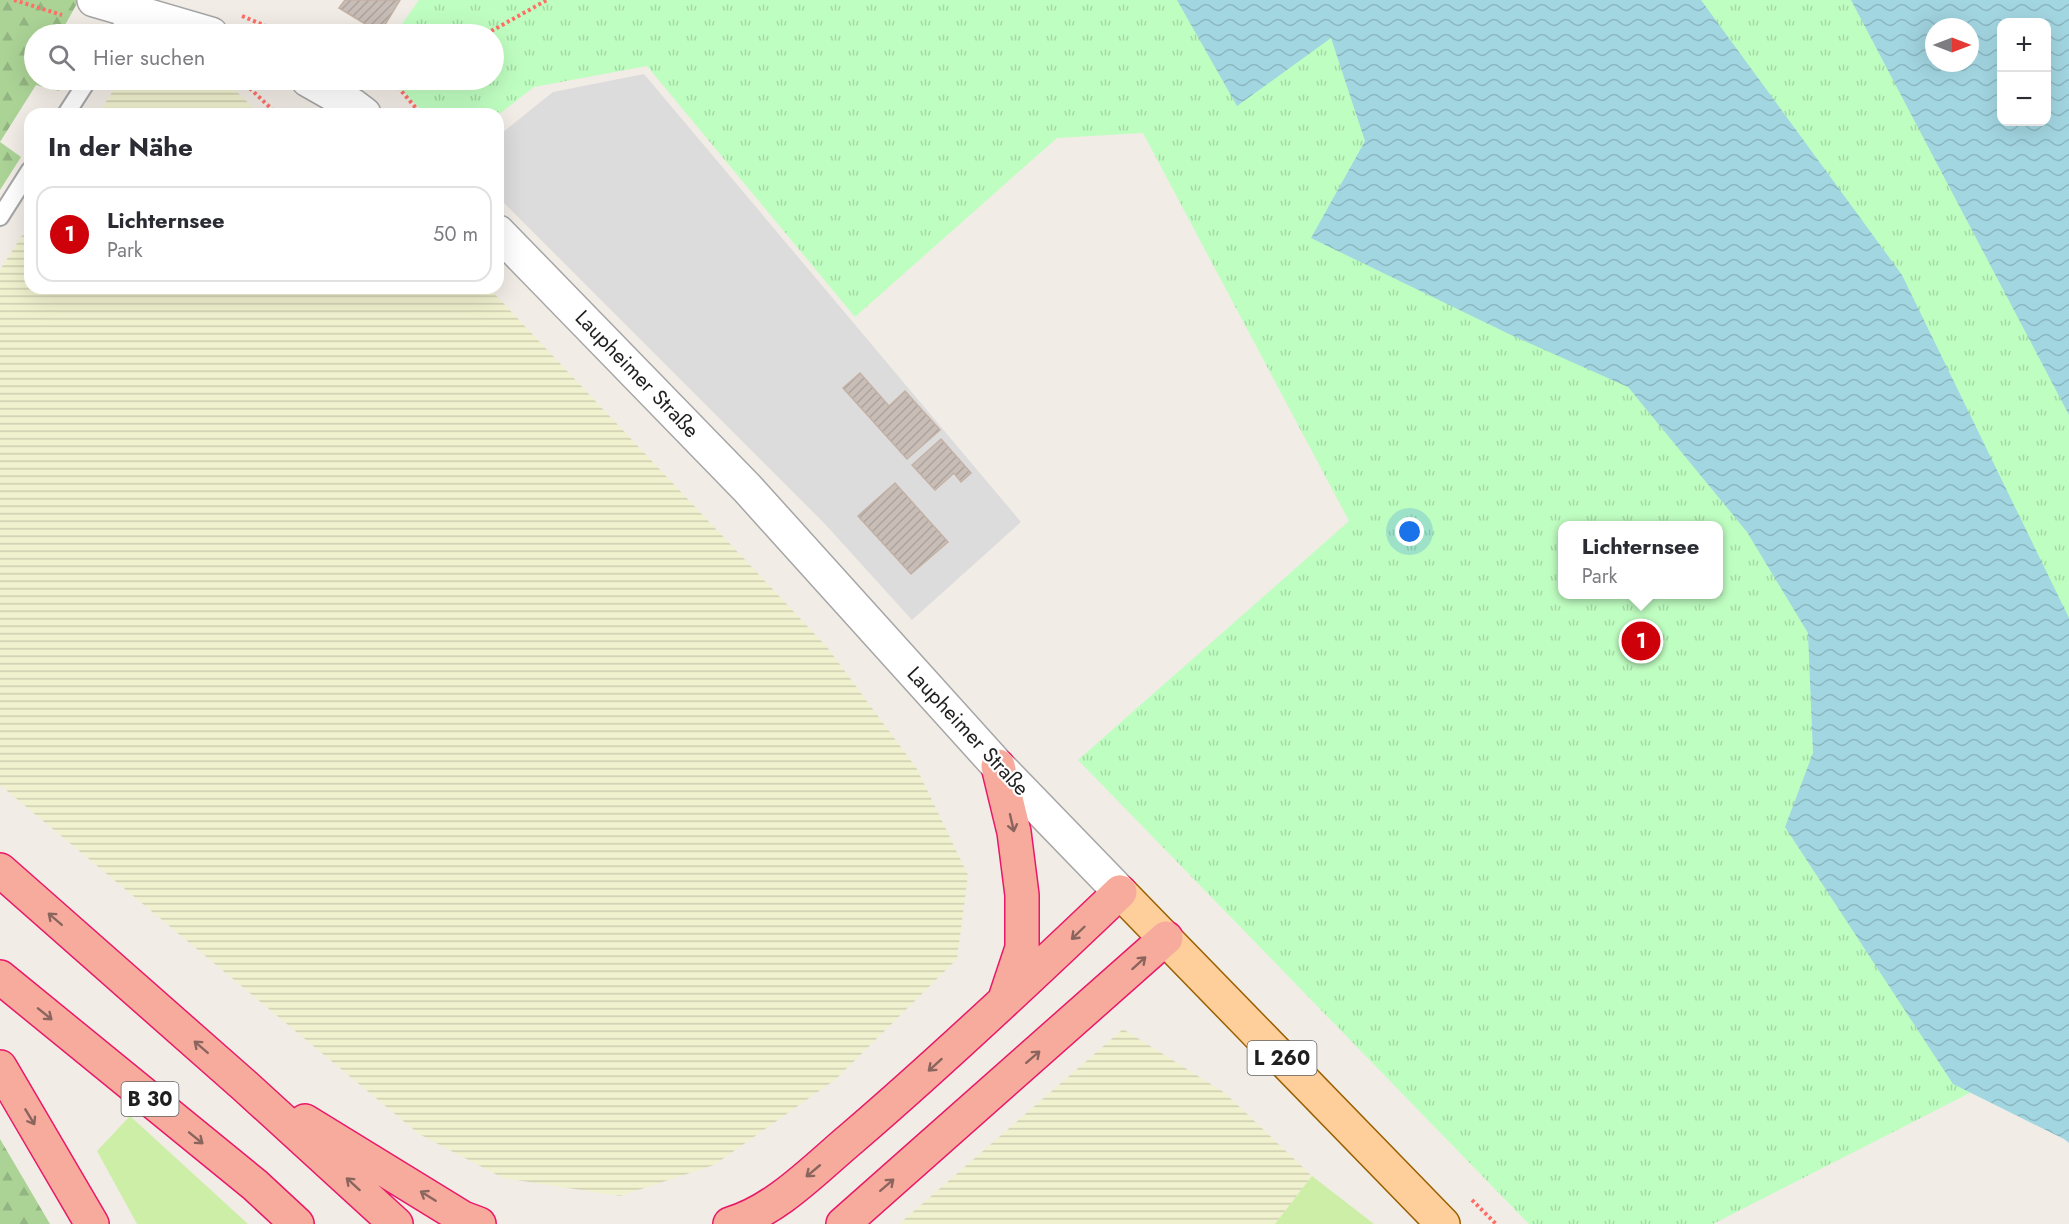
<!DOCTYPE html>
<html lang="de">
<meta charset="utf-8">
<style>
body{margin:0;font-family:Jost,sans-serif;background:#f7f7f7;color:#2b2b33}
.controls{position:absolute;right:18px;top:18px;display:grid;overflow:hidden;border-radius:12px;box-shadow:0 6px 24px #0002}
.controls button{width:54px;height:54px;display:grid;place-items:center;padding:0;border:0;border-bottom:2px solid #e1e1e2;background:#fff;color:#2b2b33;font:30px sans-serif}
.compass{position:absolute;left:1925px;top:18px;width:54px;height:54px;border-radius:50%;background:#fff;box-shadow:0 6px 24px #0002;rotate:90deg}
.you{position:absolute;left:1410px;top:532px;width:21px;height:21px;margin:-15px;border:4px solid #fff;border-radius:50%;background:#1a73e8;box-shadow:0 0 0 9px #1a73e833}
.badge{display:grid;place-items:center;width:39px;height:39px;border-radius:50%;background:#ce000a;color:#fff;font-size:20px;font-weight:700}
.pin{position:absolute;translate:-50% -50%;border:3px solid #fff;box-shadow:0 2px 6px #0006}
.popup{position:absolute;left:1558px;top:521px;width:165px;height:78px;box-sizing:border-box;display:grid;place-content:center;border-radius:12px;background:#fff;filter:drop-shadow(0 2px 4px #0005);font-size:20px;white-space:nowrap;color:#7c7c81}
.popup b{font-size:22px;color:#2b2b33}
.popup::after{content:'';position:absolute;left:50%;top:100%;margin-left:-12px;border:12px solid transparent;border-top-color:#fff}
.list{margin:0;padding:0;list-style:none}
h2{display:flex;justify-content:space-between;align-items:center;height:78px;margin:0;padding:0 24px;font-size:26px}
h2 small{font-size:20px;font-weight:400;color:#7c7c81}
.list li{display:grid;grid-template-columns:39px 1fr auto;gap:18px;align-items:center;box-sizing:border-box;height:96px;margin:0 12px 12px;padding:0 12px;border:2px solid #e1e1e2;border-radius:18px}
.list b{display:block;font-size:22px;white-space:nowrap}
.list p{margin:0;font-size:20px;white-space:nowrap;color:#7c7c81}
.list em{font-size:20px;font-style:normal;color:#7c7c81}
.icon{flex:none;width:33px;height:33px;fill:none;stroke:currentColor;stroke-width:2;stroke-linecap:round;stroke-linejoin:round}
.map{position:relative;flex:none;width:2069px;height:1224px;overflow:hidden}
.search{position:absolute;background:#fff;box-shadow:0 6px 24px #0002;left:24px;top:24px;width:480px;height:66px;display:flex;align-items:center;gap:15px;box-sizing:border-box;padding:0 21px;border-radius:33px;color:#7c7c81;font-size:22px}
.panel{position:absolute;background:#fff;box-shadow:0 6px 24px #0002;left:24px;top:108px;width:480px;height:186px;border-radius:18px}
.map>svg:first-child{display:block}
</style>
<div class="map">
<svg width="2069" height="1224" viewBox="0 0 2069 1224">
<defs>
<pattern id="farmland-rules" width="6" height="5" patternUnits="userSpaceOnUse" patternTransform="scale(1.5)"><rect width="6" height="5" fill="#f0f1ce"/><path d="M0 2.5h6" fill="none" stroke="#cdceb0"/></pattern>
<pattern id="forest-firs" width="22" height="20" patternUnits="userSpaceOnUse" patternTransform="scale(1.5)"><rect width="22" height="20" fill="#abd396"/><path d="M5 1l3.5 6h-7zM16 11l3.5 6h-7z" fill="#93b581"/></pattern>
<pattern id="park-tufts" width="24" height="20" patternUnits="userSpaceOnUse" patternTransform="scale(1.5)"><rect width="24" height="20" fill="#bffec1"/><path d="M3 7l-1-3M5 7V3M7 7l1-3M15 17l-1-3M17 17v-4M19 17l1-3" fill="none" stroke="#a4d9a5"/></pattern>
<pattern id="water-waves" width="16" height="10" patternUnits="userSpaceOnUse" patternTransform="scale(1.5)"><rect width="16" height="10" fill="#a2d6e1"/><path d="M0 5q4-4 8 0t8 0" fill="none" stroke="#8bb7c1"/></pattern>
<pattern id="building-hatch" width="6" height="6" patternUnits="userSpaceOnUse" patternTransform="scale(1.5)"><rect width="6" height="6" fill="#c9beb7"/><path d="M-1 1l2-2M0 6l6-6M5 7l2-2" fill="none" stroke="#aca39d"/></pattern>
</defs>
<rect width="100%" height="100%" fill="#f1ece5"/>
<path fill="#dddcdc" d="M644,74L1021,522L912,620L824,523L498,197V136L553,92Z"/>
<path fill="url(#farmland-rules)" d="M120,80H210L236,91L260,114H98Z
M30,223V288H489L827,647L917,769L968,875L957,959L836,1079L714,1165L620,1196L503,1178L419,1134L0,785V270Z
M1123,1029L1225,1093L1312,1176L1275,1224H899Z"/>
<path fill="#cdeea7" d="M130,1116L248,1224H137L97,1151Z
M1312,1176L1374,1224H1275Z"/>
<path fill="url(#forest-firs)" d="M0,0H79L65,25L93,33L34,34V80H65L59,91L36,85L0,142Z
M0,142L21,157L0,190Z
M0,1139L50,1224H0Z"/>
<path fill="url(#park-tufts)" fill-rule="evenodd" d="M419,0H2069V1138L2005,1075L1713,1224H1529L1078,760L1349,521L1143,133L1057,138L855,317L647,66L534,87L498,115L425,114L392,80H494V34H395ZM2002,22H2046V122H2002ZM1934,27H1970V63H1934ZM1563,526H1719V594H1563Z"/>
<path fill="url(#water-waves)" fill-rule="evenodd" d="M1177,0H1701L1902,275L2069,618V1143L2064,1139L1953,1084L1785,827L1813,753L1808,633L1747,532L1628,387L1511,335L1311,238L1365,141L1331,38L1237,106Z
M1851,0H2069V415ZM2002,22H2046V122H2002ZM1934,27H1970V63H1934Z"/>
<path fill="url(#building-hatch)" stroke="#c3b1a6" stroke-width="1.5" d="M345,0H400L380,33L339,8Z
M860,373L889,406L905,391L940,430L907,459L843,388Z
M941,439L971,473L961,482L954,473L935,490L912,465Z
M895,483L948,542L911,574L858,516Z"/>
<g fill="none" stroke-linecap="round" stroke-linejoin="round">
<defs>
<path id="service" d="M116,34L132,12
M66,114L88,80
M0,217L30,170"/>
<path id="tertiary" d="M94,0L211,34
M308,80L352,105L364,114
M498,232L747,488L998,766L1120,892"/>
<path id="primary" d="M1120,892L1443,1224"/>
<path id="trunk" d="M998,766L1014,832L1022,895V948L1005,999
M0,870L245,1086L396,1224
M0,977L255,1185L297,1224
M0,1067L92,1224
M305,1121L463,1218L479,1224
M730,1224C777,1210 815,1169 852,1138C944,1059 1032,976 1120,892
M843,1224L1166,938"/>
</defs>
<use href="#service" stroke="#a6a6a6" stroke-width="20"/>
<use href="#tertiary" stroke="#a6a6a6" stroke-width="36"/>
<use href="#primary" stroke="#9a6000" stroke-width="36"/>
<use href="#trunk" stroke="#e91869" stroke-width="36"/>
<path stroke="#ff6f67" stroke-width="4" stroke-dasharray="3 3" stroke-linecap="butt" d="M14,0L62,15
M242,16L285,34
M486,34L547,0
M241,80L277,114
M386,85L398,87L421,114
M398,87L408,80
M1472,1200L1496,1224"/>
<use href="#service" stroke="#fff" stroke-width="16"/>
<use href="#tertiary" stroke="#fff" stroke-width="33"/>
<use href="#primary" stroke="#ffcf9b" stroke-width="33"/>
<use href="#trunk" stroke="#f6ab9d" stroke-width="33"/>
</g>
<defs><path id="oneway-shaft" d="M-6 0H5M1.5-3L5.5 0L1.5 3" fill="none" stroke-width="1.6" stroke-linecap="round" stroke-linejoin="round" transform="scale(1.5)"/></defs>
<g stroke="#8a655e">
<use href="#oneway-shaft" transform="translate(1012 823) rotate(77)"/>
<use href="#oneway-shaft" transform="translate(55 919) rotate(-139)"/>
<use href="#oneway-shaft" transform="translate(1078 933) rotate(136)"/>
<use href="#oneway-shaft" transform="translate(1139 963) rotate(-42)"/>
<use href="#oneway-shaft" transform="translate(45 1014) rotate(39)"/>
<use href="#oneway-shaft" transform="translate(201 1047) rotate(-139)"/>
<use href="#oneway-shaft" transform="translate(1033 1057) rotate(-41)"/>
<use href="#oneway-shaft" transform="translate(935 1065) rotate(138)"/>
<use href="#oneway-shaft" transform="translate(30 1117) rotate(59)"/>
<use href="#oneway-shaft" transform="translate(196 1138) rotate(39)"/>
<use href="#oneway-shaft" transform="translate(813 1171) rotate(140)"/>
<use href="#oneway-shaft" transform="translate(353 1184) rotate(-138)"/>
<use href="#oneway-shaft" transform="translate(887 1185) rotate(-41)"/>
<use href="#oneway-shaft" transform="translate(428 1196) rotate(-148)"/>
</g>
<g text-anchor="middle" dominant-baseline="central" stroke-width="4.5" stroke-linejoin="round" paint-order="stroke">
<g fill="#fff" stroke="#626262" stroke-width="1.5">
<rect x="1247.5" y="1041" width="69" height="34" rx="4.5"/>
<rect x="121.5" y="1082" width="57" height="34" rx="4.5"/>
</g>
<g font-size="20" font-weight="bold" fill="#1f1f1f">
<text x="1282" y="1058">L 260</text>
<text x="150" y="1099">B 30</text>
</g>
<g font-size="21" fill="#1f1f1f" stroke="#fff">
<text transform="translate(637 374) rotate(46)">Laupheimer Straße</text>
<text transform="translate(968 731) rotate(47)">Laupheimer Straße</text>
</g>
</g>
</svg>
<div class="controls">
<button>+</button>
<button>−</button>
</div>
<svg class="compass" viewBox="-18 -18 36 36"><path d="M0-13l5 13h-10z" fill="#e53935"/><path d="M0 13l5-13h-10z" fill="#7c7c81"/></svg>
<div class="you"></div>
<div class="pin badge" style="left:1641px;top:641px">1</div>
<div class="popup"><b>Lichternsee</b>Park</div>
<div class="search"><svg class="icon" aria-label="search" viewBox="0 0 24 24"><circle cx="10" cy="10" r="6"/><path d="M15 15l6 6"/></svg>Hier suchen</div>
<section class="panel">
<h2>In der Nähe<small></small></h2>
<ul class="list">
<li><span class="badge">1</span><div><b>Lichternsee</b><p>Park</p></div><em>50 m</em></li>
</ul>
</section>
</div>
